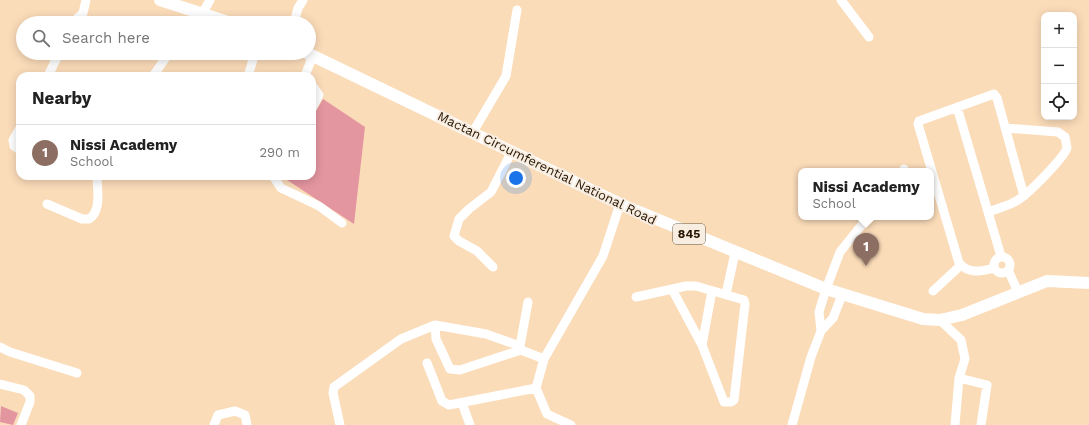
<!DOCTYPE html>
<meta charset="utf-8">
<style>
body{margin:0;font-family:"Work Sans",sans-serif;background:#f2f2f2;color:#222}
.controls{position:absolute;right:12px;top:12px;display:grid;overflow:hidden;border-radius:8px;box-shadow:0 2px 10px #0003}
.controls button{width:36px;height:36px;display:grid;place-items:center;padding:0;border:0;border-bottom:1px solid #e0e0e0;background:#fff;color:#222;font:20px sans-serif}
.you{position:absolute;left:516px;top:178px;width:14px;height:14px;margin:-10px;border:3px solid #fff;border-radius:50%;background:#1a73e8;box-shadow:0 0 0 6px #1a73e833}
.badge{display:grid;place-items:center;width:26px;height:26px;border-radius:50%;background:#b45309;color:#fff;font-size:13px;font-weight:700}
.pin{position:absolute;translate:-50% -33px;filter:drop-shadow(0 1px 2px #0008)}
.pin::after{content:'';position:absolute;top:21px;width:14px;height:12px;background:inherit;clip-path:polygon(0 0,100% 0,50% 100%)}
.popup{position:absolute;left:798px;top:168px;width:136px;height:52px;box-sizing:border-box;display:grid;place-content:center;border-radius:8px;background:#fff;filter:drop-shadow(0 1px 3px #0005);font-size:13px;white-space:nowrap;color:#767676}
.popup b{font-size:15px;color:#222}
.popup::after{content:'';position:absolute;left:50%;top:100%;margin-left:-8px;border:8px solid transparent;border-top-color:#fff}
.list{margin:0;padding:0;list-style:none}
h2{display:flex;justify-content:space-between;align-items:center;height:52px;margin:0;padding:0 16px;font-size:17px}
h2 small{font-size:13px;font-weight:400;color:#767676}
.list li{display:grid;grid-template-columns:26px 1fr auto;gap:12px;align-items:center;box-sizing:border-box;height:56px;padding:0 16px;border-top:1px solid #e0e0e0}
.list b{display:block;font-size:15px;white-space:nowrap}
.list p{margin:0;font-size:13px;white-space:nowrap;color:#767676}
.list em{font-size:13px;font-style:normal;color:#767676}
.icon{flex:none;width:22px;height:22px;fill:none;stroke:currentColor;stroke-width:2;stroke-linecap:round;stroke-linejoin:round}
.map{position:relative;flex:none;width:1089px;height:425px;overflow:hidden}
.search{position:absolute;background:#fff;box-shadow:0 2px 10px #0003;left:16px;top:16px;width:300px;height:44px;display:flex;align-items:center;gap:10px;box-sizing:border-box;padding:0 14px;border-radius:22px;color:#767676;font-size:15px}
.panel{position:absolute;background:#fff;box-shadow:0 2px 10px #0003;left:16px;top:72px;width:300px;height:108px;border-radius:12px}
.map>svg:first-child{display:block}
</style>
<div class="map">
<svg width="1089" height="425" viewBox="0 0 1089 425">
<rect width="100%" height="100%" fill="#fbdcb9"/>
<path fill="#e496a0" d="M323,99L365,127L354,224L281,176H312V118Z
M1,406L18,413L13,425L0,422Z"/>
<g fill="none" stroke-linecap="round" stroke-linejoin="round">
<path stroke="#fff" stroke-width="9" d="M841,0L869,37
M72,23L83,13L86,0
M197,23L210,0
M294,23L298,8L303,0
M48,76L59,53
M153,76L169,53
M248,76L255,53
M305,76L313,55
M312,85L319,95L312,108
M957,107L1001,256
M20,128L13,140L14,146L20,150
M473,132L506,76L517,10
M903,171L904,169
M273,176L281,188L319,206L342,223
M47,204L82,219H89C102,211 97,189 97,176
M989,212C998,208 1009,206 1018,200C1028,194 1063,159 1067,148L1065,137L1058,132L1005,128
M994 265a8 8 0 1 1 16 0a8 8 0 1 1-16 0Z
M493,267L477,251L459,241L454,236L459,219L469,209L491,192L512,151
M994,268C981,271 970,275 959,263L918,124L919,121L994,94L997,98L1024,196
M1008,270L1018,292
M933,291L961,265
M726,294L735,253
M636,297L686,286H696L744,300L745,304L734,400L731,402H724L702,345L672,289
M940,320L961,340L965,359L959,378L955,425
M435,325L436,339L450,369L460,370L521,350L544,359
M821,331L819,312L826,289L840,252L868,217
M702,345L712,291
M520,346L528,302
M0,347L10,352L77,373
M427,363L442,401L449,405L536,388
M959,378L987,385L981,425
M0,384L24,390L30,396V402L21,425
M462,403L470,425
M214,425L218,415L235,411L245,415L247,425
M340,425L333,393L334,387L401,339L435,325L486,334L520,346L521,350
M571,425L547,414L536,388L544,359L603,256L620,204
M792,425L811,357L821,331L833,318L842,295"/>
<path stroke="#fff" stroke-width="12" d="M160,0L231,23
M307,53L620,204L826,289L923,319L940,320L962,315L1047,281L1089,283"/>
</g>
<g text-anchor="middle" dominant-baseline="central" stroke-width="4" stroke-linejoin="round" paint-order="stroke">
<rect fill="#f7ede1" stroke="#655644" stroke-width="1" x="673" y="224" width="32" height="20" rx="3"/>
<g font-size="12" font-weight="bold" fill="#271500">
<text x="689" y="234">845</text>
</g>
<g font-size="13" fill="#271500" stroke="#f7ede1">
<text transform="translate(547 168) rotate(26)">Mactan Circumferential National Road</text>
</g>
</g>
</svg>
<div class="controls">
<button>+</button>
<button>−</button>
<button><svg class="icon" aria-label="locate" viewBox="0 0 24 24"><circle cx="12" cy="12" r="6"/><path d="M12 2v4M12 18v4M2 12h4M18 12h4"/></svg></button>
</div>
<div class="you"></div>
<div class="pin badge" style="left:866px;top:266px;background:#8d6e63">1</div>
<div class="popup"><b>Nissi Academy</b>School</div>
<div class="search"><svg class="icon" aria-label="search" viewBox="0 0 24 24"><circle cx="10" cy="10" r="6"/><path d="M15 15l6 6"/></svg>Search here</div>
<section class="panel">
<h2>Nearby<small></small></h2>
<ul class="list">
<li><span class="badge" style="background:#8d6e63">1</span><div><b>Nissi Academy</b><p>School</p></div><em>290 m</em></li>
</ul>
</section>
</div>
